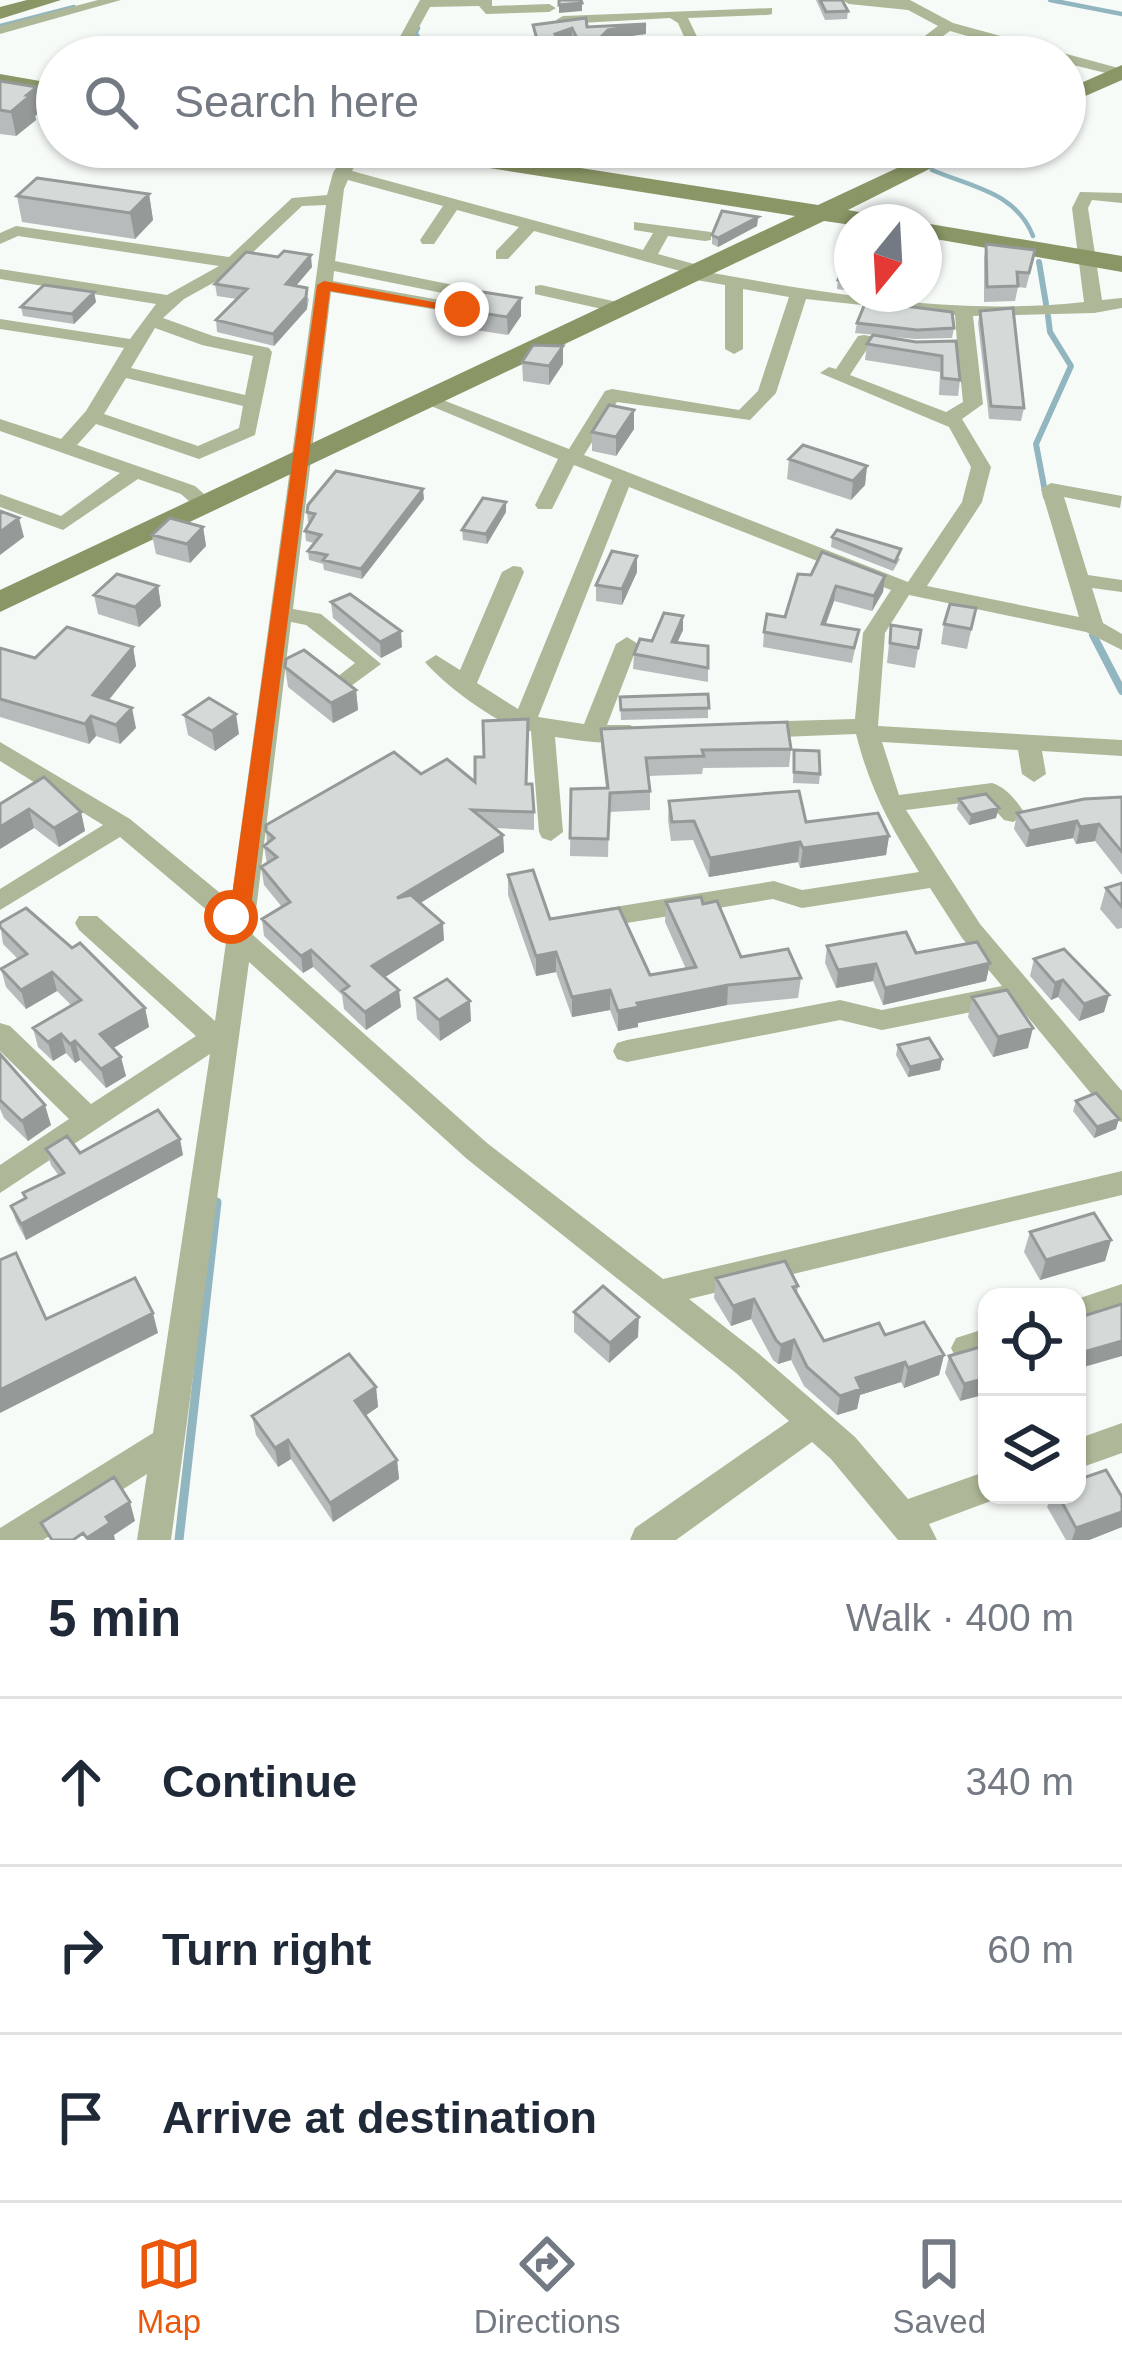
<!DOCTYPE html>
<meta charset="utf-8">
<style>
body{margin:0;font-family:Arial,sans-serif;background:#f6f6f7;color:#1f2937}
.controls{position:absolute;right:36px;bottom:36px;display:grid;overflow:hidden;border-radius:24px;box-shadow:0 3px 9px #0004}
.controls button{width:108px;height:108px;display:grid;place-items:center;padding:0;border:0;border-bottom:3px solid #e0e1e3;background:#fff;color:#1f2937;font:60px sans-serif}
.compass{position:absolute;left:834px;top:204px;width:108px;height:108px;border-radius:50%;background:#fff;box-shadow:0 3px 9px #0004;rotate:198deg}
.stop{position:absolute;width:36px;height:36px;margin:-27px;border:9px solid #ea580c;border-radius:50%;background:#fff}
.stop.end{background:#ea580c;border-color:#fff;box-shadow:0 3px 12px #0008}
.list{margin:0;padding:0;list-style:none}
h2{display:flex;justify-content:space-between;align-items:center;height:156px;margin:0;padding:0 48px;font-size:51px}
h2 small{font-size:39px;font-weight:400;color:#747a83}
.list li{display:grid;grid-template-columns:78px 1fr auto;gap:36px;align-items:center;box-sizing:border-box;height:168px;padding:0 48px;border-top:3px solid #e0e1e3}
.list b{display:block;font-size:45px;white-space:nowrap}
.list em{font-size:39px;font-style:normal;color:#747a83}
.icon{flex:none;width:66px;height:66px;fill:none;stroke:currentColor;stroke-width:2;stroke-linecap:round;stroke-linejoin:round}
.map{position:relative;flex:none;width:1122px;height:1540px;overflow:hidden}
.search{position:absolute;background:#fff;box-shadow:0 3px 9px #0004;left:36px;right:36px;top:36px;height:132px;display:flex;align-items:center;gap:30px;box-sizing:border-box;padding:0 42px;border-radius:66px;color:#747a83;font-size:45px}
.sheet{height:660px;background:#fff}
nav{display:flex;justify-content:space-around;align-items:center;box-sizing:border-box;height:168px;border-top:3px solid #e0e1e3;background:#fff;font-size:33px;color:#747a83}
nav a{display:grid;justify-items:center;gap:6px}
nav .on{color:#ea580c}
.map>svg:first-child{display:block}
</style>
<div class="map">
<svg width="1122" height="1540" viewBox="0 0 1122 1540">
<rect width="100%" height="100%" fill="#f7fbf8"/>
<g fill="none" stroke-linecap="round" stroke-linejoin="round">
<path stroke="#92b6c0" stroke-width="4.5" d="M1050,0L1122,14
M0,26L74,7
M415,33L428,49
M405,57L418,28
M784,147L912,161
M932,170C971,187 1016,192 1033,236"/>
<path stroke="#92b6c0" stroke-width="6" d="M1039,262L1046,304
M1046,497L1036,444L1071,366L1050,332L1048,316"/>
<path stroke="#92b6c0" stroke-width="8" d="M1093,635L1122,691"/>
<path stroke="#92b6c0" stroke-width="9" d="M179,1540L217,1202"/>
<path fill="#aeb797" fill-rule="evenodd" d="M98,0H121L0,34V26Z
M420,0H492V6L549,4L556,8L549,12L486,14L479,6L430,7L408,47L441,50L506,44L513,48L506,52L389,57Z
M842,0H910L953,23L1122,69V77L1065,63V57H1041L950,31L914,57L852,46V40L857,39L906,50L938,26L908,10L849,4Z
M772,8V14L767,15L688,18L707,57H693L689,47L624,50L617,46L624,42L685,39L678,23L670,18L563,24L556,20L563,16Z
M566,41L571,42L578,57H564L559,45Z
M348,147H364L352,171L643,250L653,233L634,230V222L711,232V240L705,241L668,236L658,254L705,267L707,272C830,294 958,316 1084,302L1072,208L1080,192L1122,193V203L1092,200L1088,208L1102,300L1122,298V308L1094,313L973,316L983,404L962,419L991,467L982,502L927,586L1079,617L1041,489L1051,483L1122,496L1120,508L1064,497L1088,575L1122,580V592L1092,588L1103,623L1122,634V650L1086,632L909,595L885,633L878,726L1122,740V756L1042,751L1046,774L1034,782L1022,774L1018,750L882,742L899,795L992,783C1006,787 1018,802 1025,814L1013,822L1004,820L986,800L906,810L980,924L1122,1091V1122L1112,1119L1013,999L1001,1006L882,1030L840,1020L627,1062L617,1059L613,1051L617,1043L627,1040L840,1000L882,1010L1002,986L962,938L930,888L802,908L773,899L590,929L581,927L577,920L581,913L590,911L774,881L802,890L919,872C889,824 870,789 856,734L755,738L743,730L755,722L855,719L863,633L891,590L629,487L538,717L584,724L616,644L627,637L638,644L607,725H630L642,733C624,750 579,740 555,737L563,832L551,841L542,838L539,832L531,731C506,732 443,684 425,662L436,655L460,670L502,572L513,566L521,567L524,572L477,683L518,709L612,480L574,465L552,509H538L535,505L558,459L419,401L428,395L435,397L569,449L605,391L612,389L739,410L758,391L789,297L743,289V349L734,354L725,349V285L685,278L684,272L534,231L508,259H496V251L519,227L457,210L434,244H422L420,240L443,206L348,180L344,189L335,261L473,289L482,294L468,313L462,314L331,292L293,609L321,614L381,664L351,686H335L332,681L355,663L306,625L291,622L253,935L487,1143L663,1279L1122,1171V1195L689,1299L758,1353L855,1437L908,1499L987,1471V1495H1000L999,1498L929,1524L937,1540H898L831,1459L812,1442L676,1540H630L635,1528L789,1421L736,1373L467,1159L249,962L171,1540H137L147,1474L43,1540H0V1528L153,1433L210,1054L0,1193V1165L69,1119L0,1051V1023L10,1026L91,1104L196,1036L79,930L75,923L79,916H97L215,1021L228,928L120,837L0,910V889L103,825L0,761V742L130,819L231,902L326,205L302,206L231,273L184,299L163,318L213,336L269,348L272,352L255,435L199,459L96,424L77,445L195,486L212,501V509H198L181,494L138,479L63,530L0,507V494L61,516L120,473L0,431V419L61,439L86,411L124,348L0,329V319L130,339L156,304L0,279V269L167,295L219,266L18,236L0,244V233L16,226L229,257L292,198L327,195L333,173ZM334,271L462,297L457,303L333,281ZM806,299L955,315L957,342L915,344L864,335L858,336L836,369L829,367L820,373L949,427L971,467L962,502L908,582L584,455L617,402L750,420L776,393ZM155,328L202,345L253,356L245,395L131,368ZM869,346L915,354L958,353L963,402L946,412L850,375ZM126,378L243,406L239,428L198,446L104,414Z
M541,285L626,304L629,308L620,313L535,294V286Z
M1122,1284V1312L1077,1327V1299Z
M987,1328V1356L967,1362L956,1358L951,1348L956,1338Z
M1122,1423V1453L1077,1469V1439Z"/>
<path fill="#8a9666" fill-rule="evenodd" d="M27,0H61L0,19V7Z
M1122,65V80L1065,105V90Z
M0,74L57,84V98L0,88Z
M388,147H445L818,205L942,147H973L848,210L886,217L889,222L852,225L824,221L0,612V590L795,216L400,154Z
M924,223L1122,256V272L924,237Z"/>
</g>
<path fill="#b7bbbb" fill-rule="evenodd" d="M816,0H842L848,11L847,19L825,20Z
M646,24V34L608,39L604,43L610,46L655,49V57H477L476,51L535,40L533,25L587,27ZM572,38L578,50L564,52L559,42Z
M0,81L41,111L35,116L36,120L16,136L0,134Z
M149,194L153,220L135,239L22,222L17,196Z
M758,217L757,226L718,247L712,244V235Z
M986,244L1032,265L1026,288L1018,287L1015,301L984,302V258Z
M852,260V291L837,289L838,280Z
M312,267L296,286L309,299L307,309L274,346L217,332L216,320L237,299L217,296L215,284Z
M94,292L96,302L74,324L23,316L21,307Z
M883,294H920L919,298Z
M521,298V316L508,335L462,328L461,310Z
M980,311L1024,408L1021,421L989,419L978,323Z
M857,323L954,328L952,338L915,339L855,333Z
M956,341L960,380L958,396L939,395L940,372L865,360L867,344Z
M522,362L563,364L549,385L523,381Z
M634,410V429L616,456L592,451V432Z
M789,459L867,466L865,485L851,500L787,479Z
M424,499L362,579L324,570L323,564L309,560L308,551L314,543L306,541L305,531L310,523L308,522L307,512Z
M506,502V512L487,544L463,540L462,530Z
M203,527L206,546L190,563L156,554L152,535Z
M832,537L900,559L893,571L831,547Z
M637,572L622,605L596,601V585Z
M798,574L885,576L883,592L872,611L834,601L826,624L859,630L852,663L763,647L764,632L785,617Z
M158,586L161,606L139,627L98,614L94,595Z
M331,602L402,647L381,658L333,618Z
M976,608L967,649L941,644L944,624Z
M683,616V630L677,643L708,668V682L633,669L634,654Z
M891,625L921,630L915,668L887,663Z
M133,647L136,666L109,700L136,728L120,744L96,736L89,744L0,717V648L35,658Z
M285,667L356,690L358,710L333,723L288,687Z
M708,694V718L621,720L620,697Z
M184,715L239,734L215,751L188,735Z
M601,729L791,749L789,767L703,768L702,774L648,776L650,791V810L609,812L608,857L570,856L571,789L606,788L601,747Z
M794,750L820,774L819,784L793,783Z
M484,757L527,784L534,812V830L495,828L503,835L504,852L420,903L444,940L385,977L401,1007L366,1030L344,1009L342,995L313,967L303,973L264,936L262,919L282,907L264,885L261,867L267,864L264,846L267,843L266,831L421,774L475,782Z
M1122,797V875L1095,841L1076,844L1073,838L1026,847L1014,829L1017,813Z
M959,799L996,818L969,825L957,809Z
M669,801L889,836L886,855L800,868L798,862L709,877L693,840L671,841L668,820Z
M0,804L81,812L85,831L59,847L34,828L0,849Z
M508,875L550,919L650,975L686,969L665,922L666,902L703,904L741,957L801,978L798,998L727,1005L638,1023V1027L618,1031L610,1010L572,1017L556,972L536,976L508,895Z
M1122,883V928L1117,929L1100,909L1106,888Z
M0,923L145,1008L149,1027L113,1048L126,1076L106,1088L80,1060L75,1063L66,1053L53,1061L38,1047L33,1028L71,1005L57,991L26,1009L6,987L1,969L18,959L3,944Z
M827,946L916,953L990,963L986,981L883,1005L873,981L836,988L825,963Z
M1034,959L1109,995L1104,1012L1079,1021L1058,997L1051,1000L1030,976Z
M972,997L1028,1048L993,1057L968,1017Z
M415,998L471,1021L440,1041L417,1019Z
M898,1045L942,1059L940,1070L908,1077L896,1055Z
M0,1054L51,1125L28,1141L4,1118L0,1109Z
M1076,1101L1116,1129L1094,1138L1073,1111Z
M46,1149L80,1153L183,1155L26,1240L16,1221L11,1206L24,1199L23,1193L59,1176L51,1165Z
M1030,1232L1111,1240L1105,1261L1040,1280L1024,1252Z
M716,1278L798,1286L797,1293L824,1341L885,1335L944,1355L939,1375L904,1388L901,1382L860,1395L857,1409L837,1415L804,1386L791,1360L778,1364L773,1360L751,1319L731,1326L714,1298Z
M574,1312L638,1337L609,1363L574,1332Z
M987,1345L960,1401L945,1373L949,1356Z
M376,1387L378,1407L365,1415L397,1460L399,1479L333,1522L291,1459L278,1467L256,1435L252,1416Z
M1052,1495L1122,1497V1527L1089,1540H1066L1047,1507Z"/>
<path fill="#959998" d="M582,3V11L559,13V5Z
M646,24V34L608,39L599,49V39L608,30Z
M572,28V38L555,44V34Z
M37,87L41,111L35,116L36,120L16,136L11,112Z
M149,194L153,220L135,239L130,213Z
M758,217L757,226L718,247V238Z
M311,255L312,267L287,296L286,284Z
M307,288V309L274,346L273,334Z
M94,292L96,302L74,324L72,314Z
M521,298V316L508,335L507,317Z
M563,346V364L549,385V366Z
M634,410V429L616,456V437Z
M867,466L865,485L851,500L853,481Z
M423,489L424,499L362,579L361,569Z
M506,502V512L487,544L486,534Z
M19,518L24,537L0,555V532Z
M203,527L206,546L190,563L187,544Z
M637,556V572L622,605V589Z
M885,576L883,592L872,611L874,596Z
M158,586L161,606L139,627L135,607Z
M836,586L834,601L820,639L822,624Z
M683,616V630L671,656L672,642Z
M401,631L402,647L381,658L380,642Z
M133,647L136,666L97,714L93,695Z
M356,690L358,710L333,723L331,703Z
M132,708L136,728L120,744L116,725Z
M236,714L239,734L215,751L212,731Z
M91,716L96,736L89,744L85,724Z
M999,808L996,818L969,825L971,815Z
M29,809L34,828L0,849V827Z
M81,812L85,831L59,847L54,828Z
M1077,821L1073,838L1026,847L1030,831Z
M1099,824L1095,841L1076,844L1080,827Z
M503,835L504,852L399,916L397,898Z
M889,836L886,855L800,868L803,848Z
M800,842L798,862L709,877L710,858Z
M443,923L444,940L374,984L372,966Z
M311,950L313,967L303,973L301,956Z
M556,952V972L536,976V956Z
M990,963L986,981L883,1005L885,988Z
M876,964L873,981L836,988L838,970Z
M52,972L57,991L26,1009L21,990Z
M1063,980L1058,997L1051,1000L1055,983Z
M728,985L727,1005L638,1023V1027L618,1031V1011L637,1003Z
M399,990L401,1007L366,1030L365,1012Z
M610,990V1010L572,1017V997Z
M1109,995L1104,1012L1079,1021L1084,1004Z
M470,1001L471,1021L440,1041L439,1020Z
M145,1008L149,1027L105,1053L100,1034Z
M1033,1028L1028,1048L993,1057L998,1037Z
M61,1034L66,1053L53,1061L48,1042Z
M75,1041L80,1060L75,1063L70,1044Z
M121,1057L126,1076L106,1088L101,1069Z
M942,1059L940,1070L908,1077L910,1067Z
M45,1105L51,1125L28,1141L22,1121Z
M1119,1119L1116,1129L1094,1138L1097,1127Z
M180,1139L183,1155L26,1240L21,1224Z
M1111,1240L1105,1261L1040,1280L1046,1260Z
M754,1299L751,1319L731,1326L733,1306Z
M153,1313L158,1333L0,1413V1390Z
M639,1317L638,1337L609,1363L610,1343Z
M794,1340L791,1360L778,1364L781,1345Z
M1122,1341V1356L1077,1369V1354Z
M944,1355L939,1375L904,1388L908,1368Z
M905,1362L901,1382L860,1395L857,1409L837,1415L840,1396L856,1378Z
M987,1378V1394L960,1401L964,1384Z
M376,1387L378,1407L358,1421L355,1401Z
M288,1440L291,1459L278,1467L275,1448Z
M397,1460L399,1479L333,1522L330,1503Z
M130,1502L135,1521L114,1535L115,1540H87V1538L106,1517Z
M1122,1512V1527L1089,1540H1072L1076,1528Z"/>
<path fill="#d5dad9" stroke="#959998" stroke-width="3" fill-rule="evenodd" d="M559,0H581L582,3L559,5Z
M820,0H842L848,11L826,12Z
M586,18L587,27L646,24L608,30L599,39L610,46L653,44L655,49H650V57L588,54L586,57H487L476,51L537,39L533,25ZM572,28L582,49L564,52L555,34Z
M974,43L977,57H947L945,44Z
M0,81L37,87L27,95H31L11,112L0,110Z
M37,178L149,194L130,213L17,196Z
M722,211L758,217L718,238L712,235Z
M986,244L1035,250L1029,273L1017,272L1018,286L987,287Z
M284,251L311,255L286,284L307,288L306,297L273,334L216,320L247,289L215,284L246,252L278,257Z
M845,260H852V281L838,280Z
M44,285L94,292L72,314L21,307Z
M476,291L521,298L507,317L461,310Z
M866,301L952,312L954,328L917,330L857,323Z
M1013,308L1024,408L991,406L980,311Z
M873,335L916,342L956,341L960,380L942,378V356L867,344Z
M533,345L563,346L549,366L522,362Z
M609,405L634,410L616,437L592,432Z
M803,445L867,466L853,481L789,459Z
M336,471L423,489L361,569L323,560L327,555L308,551L321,535L305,531L315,514L307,512L308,505Z
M483,498L506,502L486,534L462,530Z
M0,511L19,518L0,532Z
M170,518L203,527L187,544L152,535Z
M837,530L901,549L895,562L832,537Z
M612,551L637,556L622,589L596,585Z
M822,552L885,576L874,596L836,586L822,624L859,630L854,648L764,632L767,614L785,617L798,574L811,575Z
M117,574L158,586L135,607L94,595Z
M350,594L401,631L380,642L331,602Z
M950,604L976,608L971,629L944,624Z
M664,613L683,616L672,642L708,646V668L634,654L640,639L652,641Z
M891,625L921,630L918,648L890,643Z
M67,627L133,647L93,695L132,708L116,725L91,716L85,724L0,699V648L35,658Z
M304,650L356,690L331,703L285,667L286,659Z
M708,694L709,708L621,710L620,697Z
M209,698L236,714L212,731L184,715Z
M528,719L526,784H532L534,812L472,810L503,835L397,898L411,895L443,923L372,966L399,990L365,1012L342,991L349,986L311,950L301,956L262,919L290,902L261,867L277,857L264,846L274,838L266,831V825L394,752L421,774L447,759L475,782V757H484L483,721Z
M787,722L791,749L702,750L704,756L646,758L650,791L610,793L608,839L570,838L571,789L608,788L601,729Z
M794,750L819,751L820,774L794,772Z
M44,777L81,812L54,828L29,809L0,827V804Z
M799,791L806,822L878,813L889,836L803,848L800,842L710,858L694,821L672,822L669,801Z
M986,794L999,808L971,815L959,799Z
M1122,797V852L1099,824L1080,827L1077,821L1030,831L1017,813L1084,799Z
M533,870L550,919L619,908L650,975L696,967L666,902L701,897L703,904L717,901L741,957L788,949L801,978L728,985L637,1003L639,1007L618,1011L610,990L572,997L556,952L536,956L508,875Z
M1122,883V907L1106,888Z
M26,908L72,948L80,943L145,1008L100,1034L121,1057L101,1069L75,1041L70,1044L61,1034L48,1042L33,1028L81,1000L52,972L21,990L1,969L27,954L0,927V923Z
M906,932L916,953L977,942L990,963L885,988L876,964L838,970L827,946Z
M1064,949L1109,995L1084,1004L1063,980L1055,983L1034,959Z
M447,979L470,1001L439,1020L415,998Z
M1007,990L1033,1028L998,1037L972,997Z
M929,1038L942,1059L910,1067L898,1045Z
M0,1054L45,1105L22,1121L0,1100Z
M1096,1093L1119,1119L1097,1127L1076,1101Z
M158,1110L180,1139L21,1224L11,1206L26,1198L23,1193L64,1173L46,1149L67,1136L80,1153Z
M1094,1213L1111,1240L1046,1260L1030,1232Z
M16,1253L46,1319L135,1278L153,1313L0,1390V1260Z
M785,1261L798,1286L793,1287L824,1341L879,1323L885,1335L924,1322L944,1355L908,1368L905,1362L856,1378L861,1389L840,1396L807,1367L794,1340L781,1345L776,1340L754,1299L733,1306L716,1278Z
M603,1286L639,1317L610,1343L574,1312Z
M1122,1304V1341L1077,1354V1318Z
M987,1345V1378L964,1384L949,1356Z
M349,1354L376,1387L355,1401L397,1460L330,1503L288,1440L275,1448L252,1416Z
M1106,1470L1122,1497V1512L1076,1528L1058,1495H1077V1480Z
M114,1477L130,1502L106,1517L110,1523L87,1538L83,1533L73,1540H52L41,1523Z"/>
<path fill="#ea580c" d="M324,281L469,309L462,313L330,291L249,923L239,931L220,917L230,910L317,285Z"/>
</svg>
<div class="controls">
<button><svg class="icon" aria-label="locate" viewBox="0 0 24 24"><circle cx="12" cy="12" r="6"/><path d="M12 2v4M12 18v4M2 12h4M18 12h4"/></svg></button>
<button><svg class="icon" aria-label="layers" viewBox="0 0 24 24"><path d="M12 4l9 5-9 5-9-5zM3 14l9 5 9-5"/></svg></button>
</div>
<svg class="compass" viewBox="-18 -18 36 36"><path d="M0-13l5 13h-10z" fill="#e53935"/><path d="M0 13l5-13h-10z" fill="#747a83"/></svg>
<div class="stop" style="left:231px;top:917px"></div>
<div class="stop end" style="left:462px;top:309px"></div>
<div class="search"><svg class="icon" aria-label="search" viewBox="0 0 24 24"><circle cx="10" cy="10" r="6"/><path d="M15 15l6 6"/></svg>Search here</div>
</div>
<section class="sheet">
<h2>5 min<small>Walk · 400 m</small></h2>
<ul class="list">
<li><svg class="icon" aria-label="ahead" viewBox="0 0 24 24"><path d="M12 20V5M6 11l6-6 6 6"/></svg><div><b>Continue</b></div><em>340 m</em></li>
<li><svg class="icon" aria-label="right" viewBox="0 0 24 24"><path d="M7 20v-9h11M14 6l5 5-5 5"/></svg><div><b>Turn right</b></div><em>60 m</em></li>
<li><svg class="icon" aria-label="arrive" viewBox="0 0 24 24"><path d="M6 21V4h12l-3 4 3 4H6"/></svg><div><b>Arrive at destination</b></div></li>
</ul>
</section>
<nav>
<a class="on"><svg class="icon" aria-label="map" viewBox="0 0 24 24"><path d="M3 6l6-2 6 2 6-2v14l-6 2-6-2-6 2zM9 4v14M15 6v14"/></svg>Map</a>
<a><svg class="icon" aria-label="directions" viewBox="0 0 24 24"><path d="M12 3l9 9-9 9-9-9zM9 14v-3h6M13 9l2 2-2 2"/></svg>Directions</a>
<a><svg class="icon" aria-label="saved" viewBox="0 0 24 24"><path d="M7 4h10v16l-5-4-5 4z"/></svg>Saved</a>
</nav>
